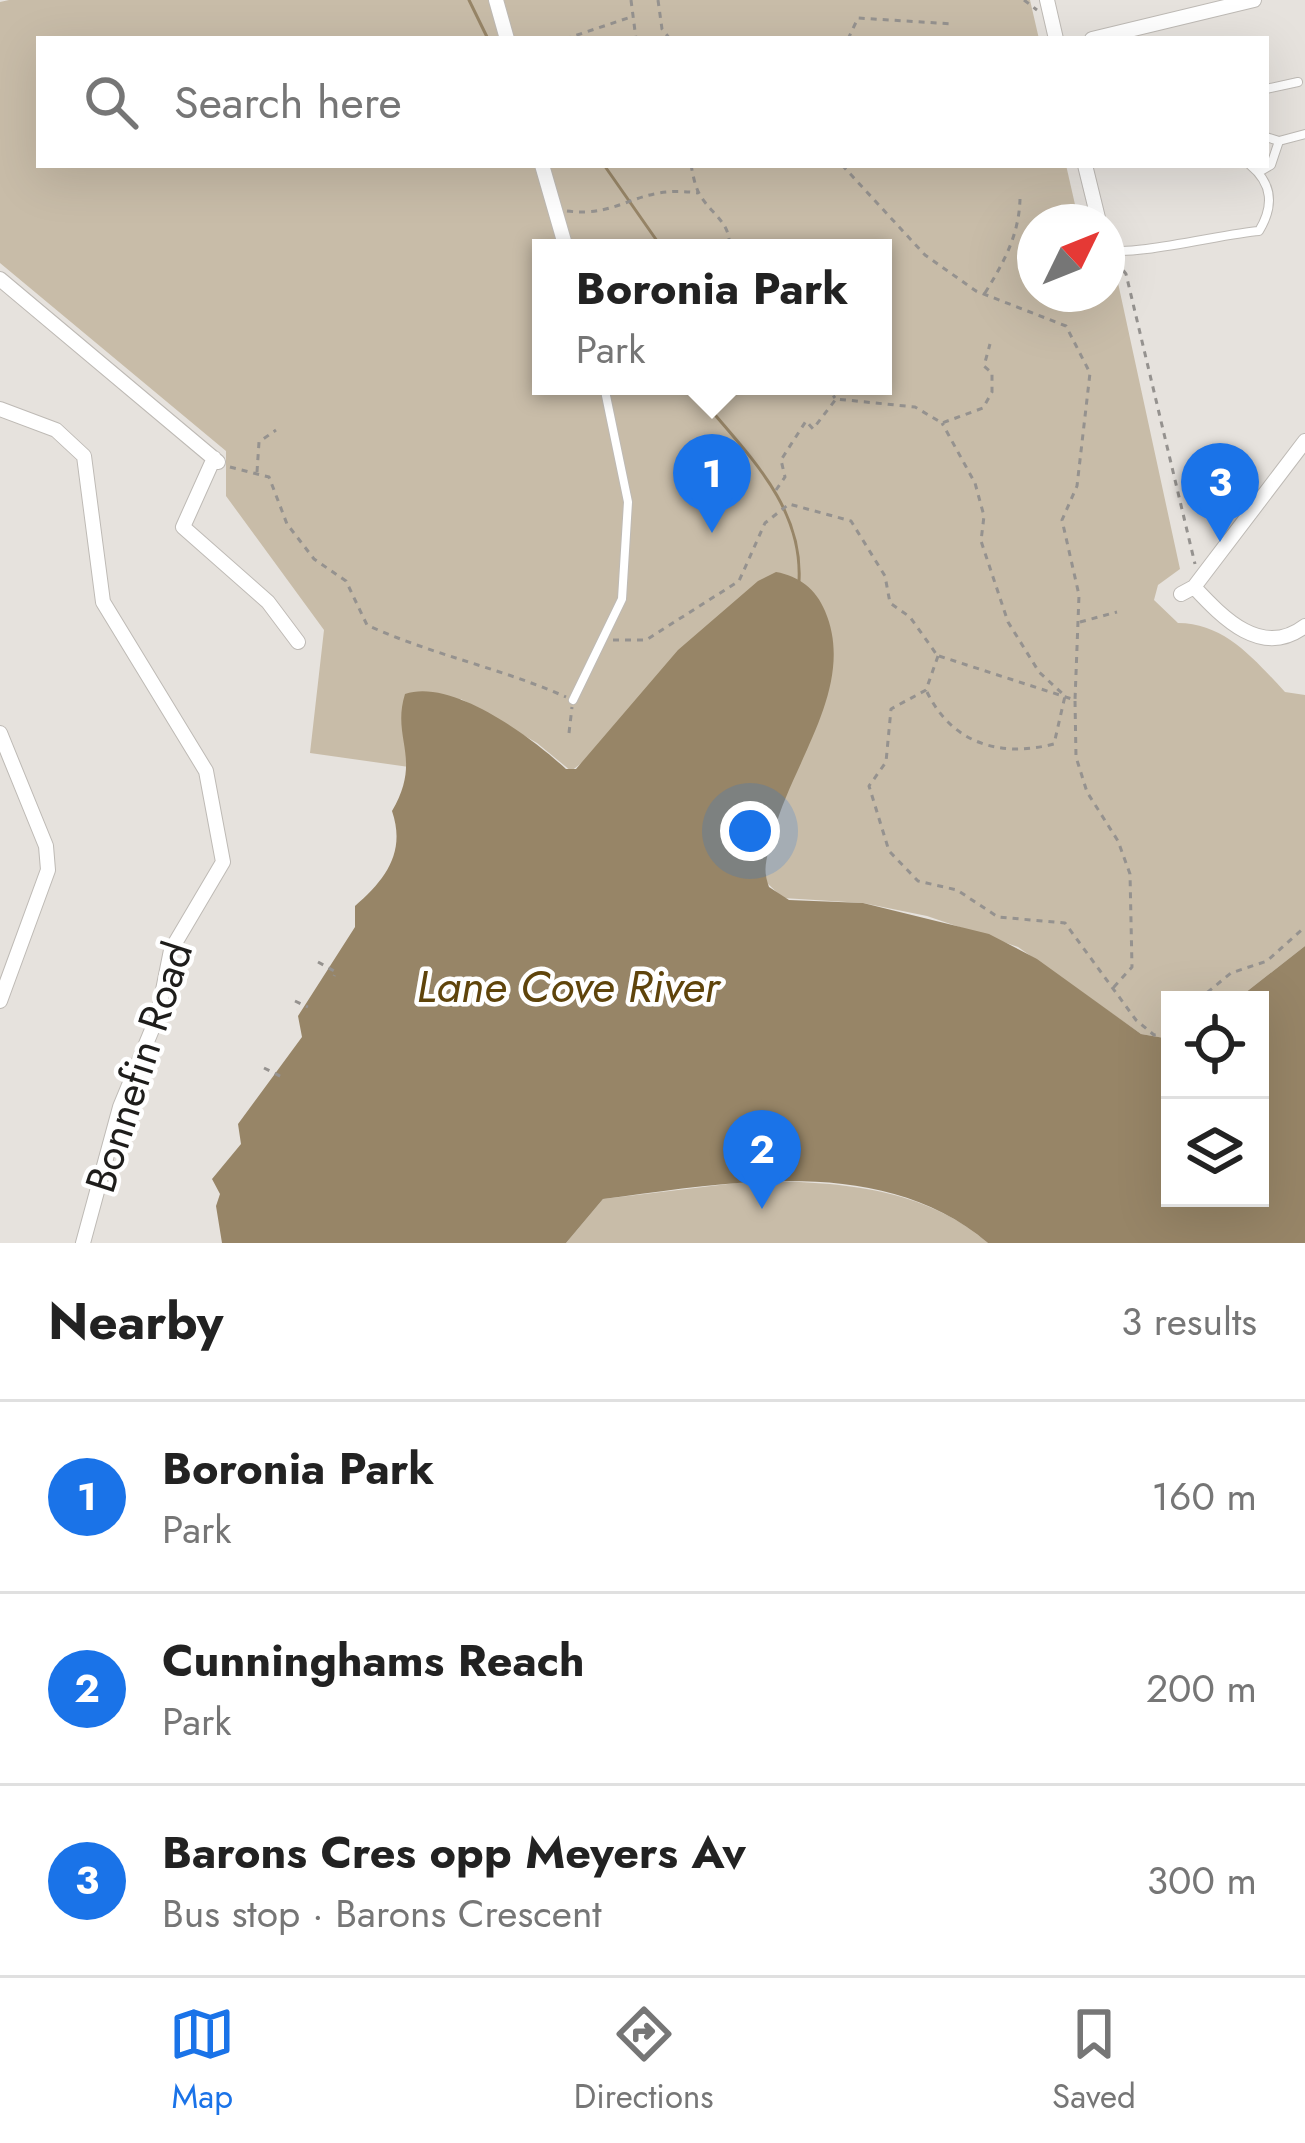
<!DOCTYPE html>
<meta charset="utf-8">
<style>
body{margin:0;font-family:Jost,sans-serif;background:#f2f2f2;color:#222}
.controls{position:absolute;right:36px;bottom:36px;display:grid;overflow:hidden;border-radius:0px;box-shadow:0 12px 48px #0002}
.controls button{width:108px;height:108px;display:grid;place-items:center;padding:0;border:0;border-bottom:3px solid #e0e0e0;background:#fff;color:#222;font:60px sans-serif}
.compass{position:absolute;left:1017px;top:204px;width:108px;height:108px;border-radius:50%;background:#fff;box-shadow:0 12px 48px #0002;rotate:47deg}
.you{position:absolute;left:750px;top:831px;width:42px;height:42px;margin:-30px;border:9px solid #fff;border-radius:50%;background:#1a73e8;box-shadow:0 0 0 18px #1a73e833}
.badge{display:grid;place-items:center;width:78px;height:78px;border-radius:50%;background:#1a73e8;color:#fff;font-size:39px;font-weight:700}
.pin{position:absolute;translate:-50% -99px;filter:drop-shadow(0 3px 6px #0008)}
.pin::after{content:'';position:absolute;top:63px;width:42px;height:36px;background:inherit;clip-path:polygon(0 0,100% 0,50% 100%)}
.popup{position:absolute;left:532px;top:239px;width:360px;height:156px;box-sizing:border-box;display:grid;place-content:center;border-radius:0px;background:#fff;filter:drop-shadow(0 3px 9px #0005);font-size:39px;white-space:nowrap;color:#767676}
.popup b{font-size:45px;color:#222}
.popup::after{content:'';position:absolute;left:50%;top:100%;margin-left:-24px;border:24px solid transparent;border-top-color:#fff}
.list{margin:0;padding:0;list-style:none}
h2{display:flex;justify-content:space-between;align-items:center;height:156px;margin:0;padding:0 48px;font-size:51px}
h2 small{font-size:39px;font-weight:400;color:#767676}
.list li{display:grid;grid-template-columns:78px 1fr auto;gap:36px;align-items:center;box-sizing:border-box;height:192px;padding:0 48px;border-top:3px solid #e0e0e0}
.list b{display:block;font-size:45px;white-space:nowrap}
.list p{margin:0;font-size:39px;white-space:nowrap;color:#767676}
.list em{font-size:39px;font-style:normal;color:#767676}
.icon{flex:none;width:66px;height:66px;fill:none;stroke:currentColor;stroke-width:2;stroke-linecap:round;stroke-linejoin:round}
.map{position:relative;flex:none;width:1305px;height:1243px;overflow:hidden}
.search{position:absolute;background:#fff;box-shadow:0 12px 48px #0002;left:36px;right:36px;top:36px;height:132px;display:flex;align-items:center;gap:30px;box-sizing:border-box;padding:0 42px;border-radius:0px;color:#767676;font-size:45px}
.sheet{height:732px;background:#fff}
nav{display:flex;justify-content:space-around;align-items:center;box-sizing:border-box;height:168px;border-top:3px solid #e0e0e0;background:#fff;font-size:33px;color:#767676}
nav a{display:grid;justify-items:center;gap:6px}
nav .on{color:#1a73e8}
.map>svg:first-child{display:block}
</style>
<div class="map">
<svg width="1305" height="1243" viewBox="0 0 1305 1243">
<rect width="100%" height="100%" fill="#e6e2dd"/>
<path fill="#c8bca8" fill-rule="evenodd" d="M9,0H1030L1039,39H39V165H1066L1079,222H1035V294H1107V266L1115,269L1180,569L1158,585L1154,600L1178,623C1225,623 1255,660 1285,692L1305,695V946L1236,1000H1170V1039L1141,1034L1018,947L927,916L863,903L783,898L767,883C756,825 803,767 820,716L587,759L571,771L537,743L461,699L408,751L409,767L310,753L324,630L226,496V451L0,263V2ZM541,248H883V386H541Z
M753,1181C836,1182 922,1186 988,1243H566L603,1199Z"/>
<path fill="#978567" d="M776,572C799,576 816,589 825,611C857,686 792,762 774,832C769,852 761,866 769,887L789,900L863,903L989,934L1037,959L1141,1034L1170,1039V1198H1260V1000H1236L1305,946V1243H988C882,1153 729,1183 603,1199L566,1243H222L216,1206L220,1194L212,1179L241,1144L238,1124L302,1037L298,1016L355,927V906C386,879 406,852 392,811C423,758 391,739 405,694C453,678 532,738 566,769H576L678,650L758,581Z"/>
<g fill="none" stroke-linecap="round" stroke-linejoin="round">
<path stroke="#978567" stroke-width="3" d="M469,0L488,39
M604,165L662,248
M699,386L705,403C749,456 803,507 799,581"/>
<defs>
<path id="lane" d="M1266,89L1298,82
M1266,137L1279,141
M1259,172L1271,165L1279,141L1305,134
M1107,249C1127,258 1227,233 1259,231C1274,206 1273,184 1250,165
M573,700L622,599L628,502L604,386"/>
<path id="street" d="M496,0L507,39
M1047,0L1056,39
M1092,39L1254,0
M542,165L566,248
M1085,165L1099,222
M0,279L218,462
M0,409L56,430L84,456L103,602L206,771L223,862L171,950L158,1015L120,1107L83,1243
M214,458L183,527L268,602L298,642
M1194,587C1223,618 1262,659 1305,626
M1181,594L1194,587L1305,441
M0,733L46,846L48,870L0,1001"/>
</defs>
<use href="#lane" stroke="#bebab5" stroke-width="10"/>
<use href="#street" stroke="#bebab5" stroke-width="16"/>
<path stroke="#95928f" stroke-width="3" stroke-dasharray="6 6" stroke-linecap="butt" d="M631,0L636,39
M658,0L662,29L670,39
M1024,0L1037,10
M565,39L631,17
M848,39L858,18L953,24
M691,165C693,175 695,187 700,195C711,214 732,223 729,248
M842,165L925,255L976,291L1066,326L1090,373L1077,486L1062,520L1079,595L1075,700
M567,211C622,218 636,184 698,193
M1116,261L1126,274L1195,564
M985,293C1004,262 1019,235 1020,199
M826,386L835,398
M230,467L269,477L287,524L314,559L346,581L367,625C432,655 501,668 566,697
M257,472L259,442L276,430
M776,490L785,477L781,460L806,421L813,429L836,399L915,407L942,423L983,408L992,392V373L984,366L990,344
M1080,622L1117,612
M613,640H646L739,581L765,523L789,504L851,521L885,576L890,603L910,617L937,655
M938,656L926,690L891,709L886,762L869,786L889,851L918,881L957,890L998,917L1065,923L1136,1020L1154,1035L1170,1033
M939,656L1075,700L1076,757L1087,792L1118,841L1130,874L1132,967L1113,988
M927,692C952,743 999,758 1054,744L1065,696L1039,672L1008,622L981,541L984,516L975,483L942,423
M569,733L572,707
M318,962L336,972L334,976
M1198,1000L1231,973L1267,961L1305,927
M295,1001L308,1007
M264,1068L282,1077"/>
<use href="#lane" stroke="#fff" stroke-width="8"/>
<use href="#street" stroke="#fff" stroke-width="14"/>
</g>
<g text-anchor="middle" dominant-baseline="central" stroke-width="9" stroke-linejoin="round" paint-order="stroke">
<g font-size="42" fill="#1e1d1b" stroke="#fff">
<text transform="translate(139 1067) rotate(-72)">Bonnefin Road</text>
</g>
<g font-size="45" font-style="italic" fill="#5f440b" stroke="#fff">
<text x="568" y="986">Lane Cove River</text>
</g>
</g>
</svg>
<div class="controls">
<button><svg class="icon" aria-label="locate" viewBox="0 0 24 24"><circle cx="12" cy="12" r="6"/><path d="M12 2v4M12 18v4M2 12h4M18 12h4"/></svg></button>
<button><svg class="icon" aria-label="layers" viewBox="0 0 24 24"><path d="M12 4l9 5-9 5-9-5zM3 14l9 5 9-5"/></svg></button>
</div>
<svg class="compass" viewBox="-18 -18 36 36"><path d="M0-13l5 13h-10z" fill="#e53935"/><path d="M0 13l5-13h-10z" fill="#767676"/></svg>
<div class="you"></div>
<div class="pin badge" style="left:712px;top:533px">1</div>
<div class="popup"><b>Boronia Park</b>Park</div>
<div class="pin badge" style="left:762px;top:1209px">2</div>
<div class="pin badge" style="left:1220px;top:542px">3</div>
<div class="search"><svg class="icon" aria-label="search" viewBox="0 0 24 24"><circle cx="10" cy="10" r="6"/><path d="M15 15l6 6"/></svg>Search here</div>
</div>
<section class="sheet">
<h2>Nearby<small>3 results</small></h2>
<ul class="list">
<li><span class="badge">1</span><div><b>Boronia Park</b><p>Park</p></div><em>160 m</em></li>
<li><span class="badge">2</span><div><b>Cunninghams Reach</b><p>Park</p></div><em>200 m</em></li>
<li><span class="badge">3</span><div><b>Barons Cres opp Meyers Av</b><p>Bus stop · Barons Crescent</p></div><em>300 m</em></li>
</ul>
</section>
<nav>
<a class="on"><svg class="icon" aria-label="map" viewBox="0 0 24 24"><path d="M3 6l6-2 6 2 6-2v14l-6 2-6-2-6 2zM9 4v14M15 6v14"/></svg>Map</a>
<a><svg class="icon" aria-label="directions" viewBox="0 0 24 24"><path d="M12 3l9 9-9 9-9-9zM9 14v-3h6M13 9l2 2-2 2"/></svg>Directions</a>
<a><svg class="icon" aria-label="saved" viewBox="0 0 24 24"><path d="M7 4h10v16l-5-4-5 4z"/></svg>Saved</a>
</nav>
